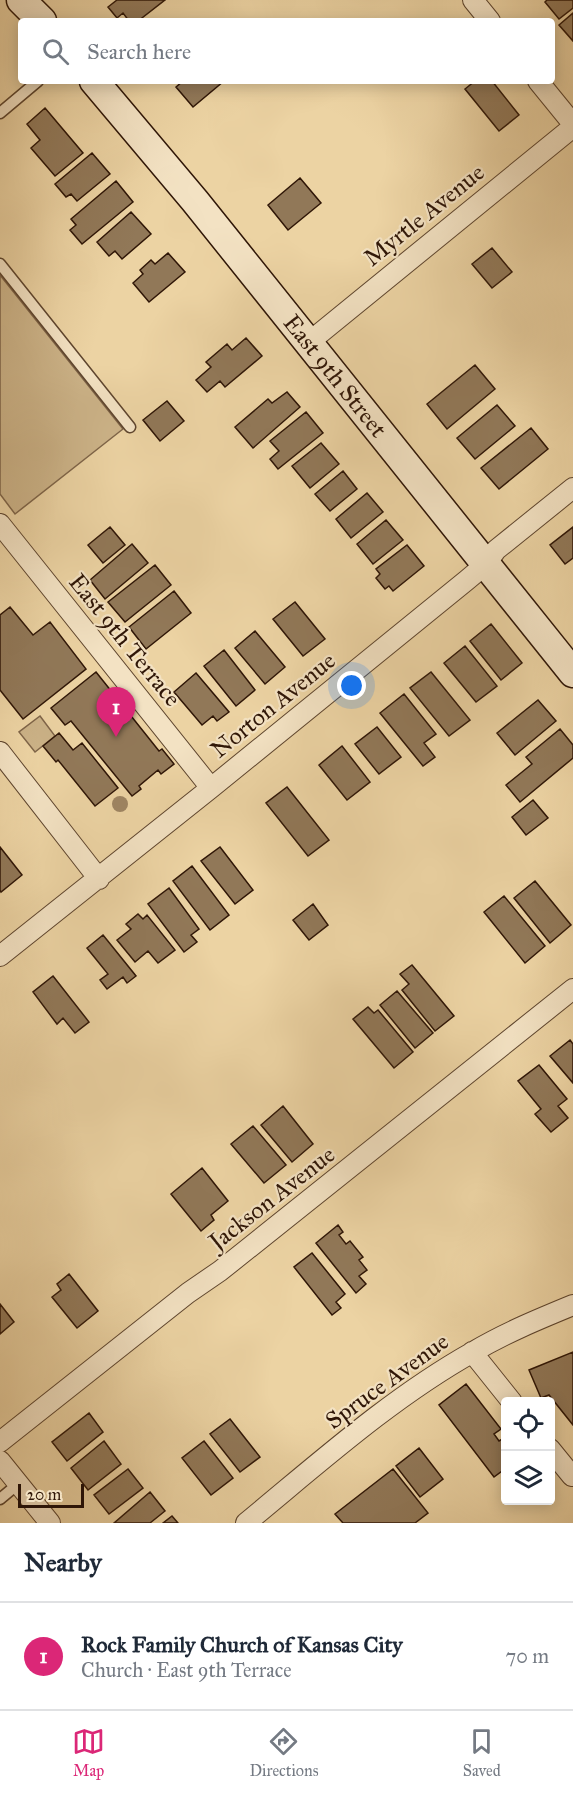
<!DOCTYPE html>
<meta charset="utf-8">
<style>
body{margin:0;font-family:"IM FELL Great Primer",serif;background:#f2f2f3;color:#1f2937}
.controls{position:absolute;right:18px;bottom:18px;display:grid;overflow:hidden;border-radius:6px;box-shadow:0 3px 15px #0003}
.controls button{width:54px;height:54px;display:grid;place-items:center;padding:0;border:0;border-bottom:2px solid #e0e1e3;background:#fff;color:#1f2937;font:30px sans-serif}
.scale{position:absolute;left:18px;bottom:15px;width:66px;box-sizing:border-box;padding-left:6px;border:3px solid #2f1607;border-top:0;font-size:16px;line-height:21px;white-space:nowrap;color:#2f1607;-webkit-text-stroke:4px #f3e2c3;paint-order:stroke}
.you{position:absolute;left:352px;top:686px;width:21px;height:21px;margin:-15px;border:4px solid #fff;border-radius:50%;background:#1a73e8;box-shadow:0 0 0 9px #1a73e833}
.badge{display:grid;place-items:center;width:39px;height:39px;border-radius:50%;background:#db2777;color:#fff;font-size:20px;font-weight:700}
.pin{position:absolute;translate:-50% -50px;filter:drop-shadow(0 2px 3px #0008)}
.pin::after{content:'';position:absolute;top:32px;width:21px;height:18px;background:inherit;clip-path:polygon(0 0,100% 0,50% 100%)}
.list{margin:0;padding:0;list-style:none}
h2{display:flex;justify-content:space-between;align-items:center;height:78px;margin:0;padding:0 24px;font-size:26px}
h2 small{font-size:20px;font-weight:400;color:#747a83}
.list li{display:grid;grid-template-columns:39px 1fr auto;gap:18px;align-items:center;box-sizing:border-box;height:108px;padding:0 24px;border-top:2px solid #e0e1e3}
.list b{display:block;font-size:22px;white-space:nowrap}
.list p{margin:0;font-size:20px;white-space:nowrap;color:#747a83}
.list em{font-size:20px;font-style:normal;color:#747a83}
.icon{flex:none;width:33px;height:33px;fill:none;stroke:currentColor;stroke-width:2;stroke-linecap:round;stroke-linejoin:round}
.map{position:relative;flex:none;width:573px;height:1523px;overflow:hidden}
.search{position:absolute;background:#fff;box-shadow:0 3px 15px #0003;left:18px;right:18px;top:18px;height:66px;display:flex;align-items:center;gap:15px;box-sizing:border-box;padding:0 21px;border-radius:6px;color:#747a83;font-size:22px}
.sheet{height:186px;background:#fff}
nav{display:flex;justify-content:space-around;align-items:center;box-sizing:border-box;height:84px;border-top:2px solid #e0e1e3;background:#fff;font-size:16px;color:#747a83}
nav a{display:grid;justify-items:center;gap:3px}
nav .on{color:#db2777}
.map>svg:first-child{display:block}
</style>
<div class="map">
<svg width="573" height="1523" viewBox="0 0 573 1523">
<rect width="100%" height="100%" fill="#ecd3a3"/>
<filter id="stains"><feTurbulence type="fractalNoise" baseFrequency=".00333" numOctaves="4"/><feColorMatrix values="0 0 0 0 .2 0 0 0 0 .09 0 0 0 0 .02 0 0 0 .5 -.17"/></filter>
<radialGradient id="worn" r=".72"><stop offset=".6" stop-color="#630" stop-opacity="0"/><stop offset="1" stop-color="#630" stop-opacity=".3"/></radialGradient>
<path fill="#ccb388" stroke="#7e6448" stroke-width="1.5" d="M0,275L123,429L15,514L0,494Z
M40,716L55,736L35,752L19,732Z"/>
<path fill="#917858" stroke="#2f1607" stroke-width="1.5" d="M117,0H165L138,21H129L123,13L117,18L108,7Z
M547,0H573V8L559,19L545,2Z
M573,13V41L559,25Z
M183,81H224L193,107L176,87Z
M475,81H492L519,115L499,131L465,89Z
M45,108L83,153L55,176L31,148L40,140L27,124Z
M92,153L110,174L77,201L71,194L66,197L55,184Z
M300,178L321,203L288,230L268,205Z
M116,181L133,202L82,244L70,230L76,225L71,219Z
M131,212L151,234L122,259L115,251L109,256L97,242Z
M492,248L512,272L492,288L472,264Z
M168,253L185,272L149,302L133,283L143,274L140,270L151,260L155,264Z
M246,338L262,356L225,387L220,381L207,392L196,380L211,367L206,362L227,344L232,350Z
M475,365L495,389L447,429L427,404Z
M287,392L300,407L253,448L235,427L268,399L272,403Z
M167,401L184,421L160,441L143,420Z
M497,405L515,426L475,459L457,438Z
M306,412L323,433L278,469L270,459L279,451L270,441Z
M531,428L548,449L499,489L481,468Z
M321,443L339,464L310,488L292,466Z
M343,471L357,489L330,511L315,494Z
M367,493L383,512L351,538L336,519Z
M386,520L403,540L373,564L357,544Z
M110,527L125,545L103,563L88,545Z
M573,527V558L565,564L550,545Z
M132,544L148,563L105,599L90,580Z
M407,545L424,566L393,591L389,586L385,589L376,578L380,574L376,569Z
M155,565L171,585L125,622L108,602Z
M174,591L191,613L146,649L129,627Z
M295,602L325,639L303,656L273,619Z
M10,607L33,635L50,622L86,669L23,719L0,690V615Z
M491,624L522,663L501,680L470,641Z
M255,631L285,667L265,684L235,648Z
M465,646L497,686L476,702L444,663Z
M224,650L255,690L236,706L204,666Z
M96,672L159,751L162,749L174,764L161,774L158,770L139,786L141,789L132,796L71,721L65,725L51,708Z
M431,672L470,720L449,736L410,688Z
M196,673L229,712L217,721L213,716L202,725L174,692Z
M404,694L436,734L424,743L435,757L423,766L380,713Z
M538,700L556,721L515,755L497,733Z
M377,727L401,757L379,774L355,744Z
M560,729L573,745V758L520,802L506,785L532,764L526,757Z
M59,733L73,750L82,743L118,788L95,806L58,760L56,762L43,746Z
M342,746L370,782L347,800L319,765Z
M287,787L329,840L308,856L266,803Z
M533,800L548,818L526,835L512,817Z
M0,847L22,875L1,892L0,890Z
M220,847L253,890L235,904L201,861Z
M192,866L229,915L210,930L173,881Z
M535,881L571,925L550,943L514,898Z
M169,888L199,929L191,935L197,942L184,952L148,904Z
M504,896L545,946L525,963L484,912Z
M313,904L328,925L309,940L293,920Z
M138,914L143,919L147,915L175,950L158,963L148,951L135,962L117,940L131,929L126,924Z
M103,935L136,976L127,983L123,977L107,989L100,980L108,974L87,948Z
M412,965L454,1016L435,1031L402,990L409,984L400,974Z
M53,976L89,1022L75,1033L63,1018L57,1024L33,992Z
M397,991L433,1033L415,1048L380,1005Z
M368,1007L374,1013L378,1010L413,1052L394,1068L353,1019Z
M570,1040L573,1044V1083L550,1056Z
M539,1065L567,1099L558,1106L568,1118L551,1132L535,1114L541,1109L518,1081Z
M283,1106L313,1144L292,1162L261,1125Z
M253,1126L286,1165L264,1183L231,1144Z
M202,1168L228,1201L211,1215L214,1220L201,1231L171,1194Z
M338,1225L343,1232L339,1235L346,1244L350,1241L363,1257L359,1260L367,1270L359,1276L366,1284L356,1293L316,1243Z
M312,1253L345,1294L336,1302L341,1308L332,1315L294,1267Z
M69,1274L98,1311L77,1328L52,1297L61,1290L57,1284Z
M0,1304L14,1322L0,1334Z
M573,1352V1425L549,1395L541,1398L529,1370Z
M466,1384L501,1429L494,1434L499,1441L504,1438L506,1440V1468L494,1477L439,1405Z
M89,1413L103,1432L67,1461L52,1442Z
M230,1419L260,1457L240,1472L210,1434Z
M104,1441L121,1464L88,1490L71,1468Z
M204,1441L233,1478L211,1495L182,1458Z
M419,1448L443,1479L420,1497L396,1466Z
M128,1469L143,1488L109,1514L94,1495Z
M393,1469L428,1513L415,1523H343L335,1514Z
M150,1492L165,1511L150,1523H114Z
M172,1516L178,1523H163Z"/>
<g fill="none" stroke-linecap="round" stroke-linejoin="round">
<defs>
<path id="service" d="M0,113L38,81
M0,264L130,427
M0,1499L18,1484"/>
<path id="minor" d="M473,0L490,21
M538,81L573,124
M308,343L573,127
M0,524L211,788
M0,752L99,879
M0,956L211,788L467,580L486,564L496,550L573,488
M472,1352L512,1402
M0,1442L188,1293L220,1271L573,989
M550,1449L572,1476
M0,1461L50,1523
M246,1523C319,1463 391,1398 473,1352C505,1333 539,1319 573,1305"/>
<g id="secondary">
<path d="M21,0L42,21"/>
<path id="s1" d="M94,81L195,201L573,673"/>
</g>
</defs>
<use href="#service" stroke="#5e452e" stroke-width="13"/>
<use href="#minor" stroke="#5e452e" stroke-width="22"/>
<use href="#secondary" stroke="#2f1607" stroke-width="31"/>
<use href="#service" stroke="#f3e2c3" stroke-width="10"/>
<use href="#minor" stroke="#f3e2c3" stroke-width="20"/>
<use href="#secondary" stroke="#f3e2c3" stroke-width="28"/>
</g>
<circle fill="#9e8563" cx="120" cy="804" r="8"/>
<g text-anchor="middle" dominant-baseline="central" stroke-width="4.5" stroke-linejoin="round" paint-order="stroke">
<g font-size="24" fill="#2f1607" stroke="#f3e2c3">
<text transform="translate(424 215) rotate(-39)">Myrtle Avenue</text>
<text stroke="none"><textPath href="#s1" startOffset="381">East 9th Street</textPath></text>
<text transform="translate(125 640) rotate(51)">East 9th Terrace</text>
<text transform="translate(273 705) rotate(-39)">Norton Avenue</text>
<text transform="translate(272 1198) rotate(-38)">Jackson Avenue</text>
<text transform="translate(387 1381) rotate(-36)">Spruce Avenue</text>
</g>
</g>
<rect width="100%" height="100%" filter="url(#stains)"/>
<rect width="100%" height="100%" fill="url(#worn)"/>
</svg>
<div class="controls">
<button><svg class="icon" aria-label="locate" viewBox="0 0 24 24"><circle cx="12" cy="12" r="6"/><path d="M12 2v4M12 18v4M2 12h4M18 12h4"/></svg></button>
<button><svg class="icon" aria-label="layers" viewBox="0 0 24 24"><path d="M12 4l9 5-9 5-9-5zM3 14l9 5 9-5"/></svg></button>
</div>
<div class="scale">20 m</div>
<div class="you"></div>
<div class="pin badge" style="left:116px;top:737px">1</div>
<div class="search"><svg class="icon" aria-label="search" viewBox="0 0 24 24"><circle cx="10" cy="10" r="6"/><path d="M15 15l6 6"/></svg>Search here</div>
</div>
<section class="sheet">
<h2>Nearby<small></small></h2>
<ul class="list">
<li><span class="badge">1</span><div><b>Rock Family Church of Kansas City</b><p>Church · East 9th Terrace</p></div><em>70 m</em></li>
</ul>
</section>
<nav>
<a class="on"><svg class="icon" aria-label="map" viewBox="0 0 24 24"><path d="M3 6l6-2 6 2 6-2v14l-6 2-6-2-6 2zM9 4v14M15 6v14"/></svg>Map</a>
<a><svg class="icon" aria-label="directions" viewBox="0 0 24 24"><path d="M12 3l9 9-9 9-9-9zM9 14v-3h6M13 9l2 2-2 2"/></svg>Directions</a>
<a><svg class="icon" aria-label="saved" viewBox="0 0 24 24"><path d="M7 4h10v16l-5-4-5 4z"/></svg>Saved</a>
</nav>
